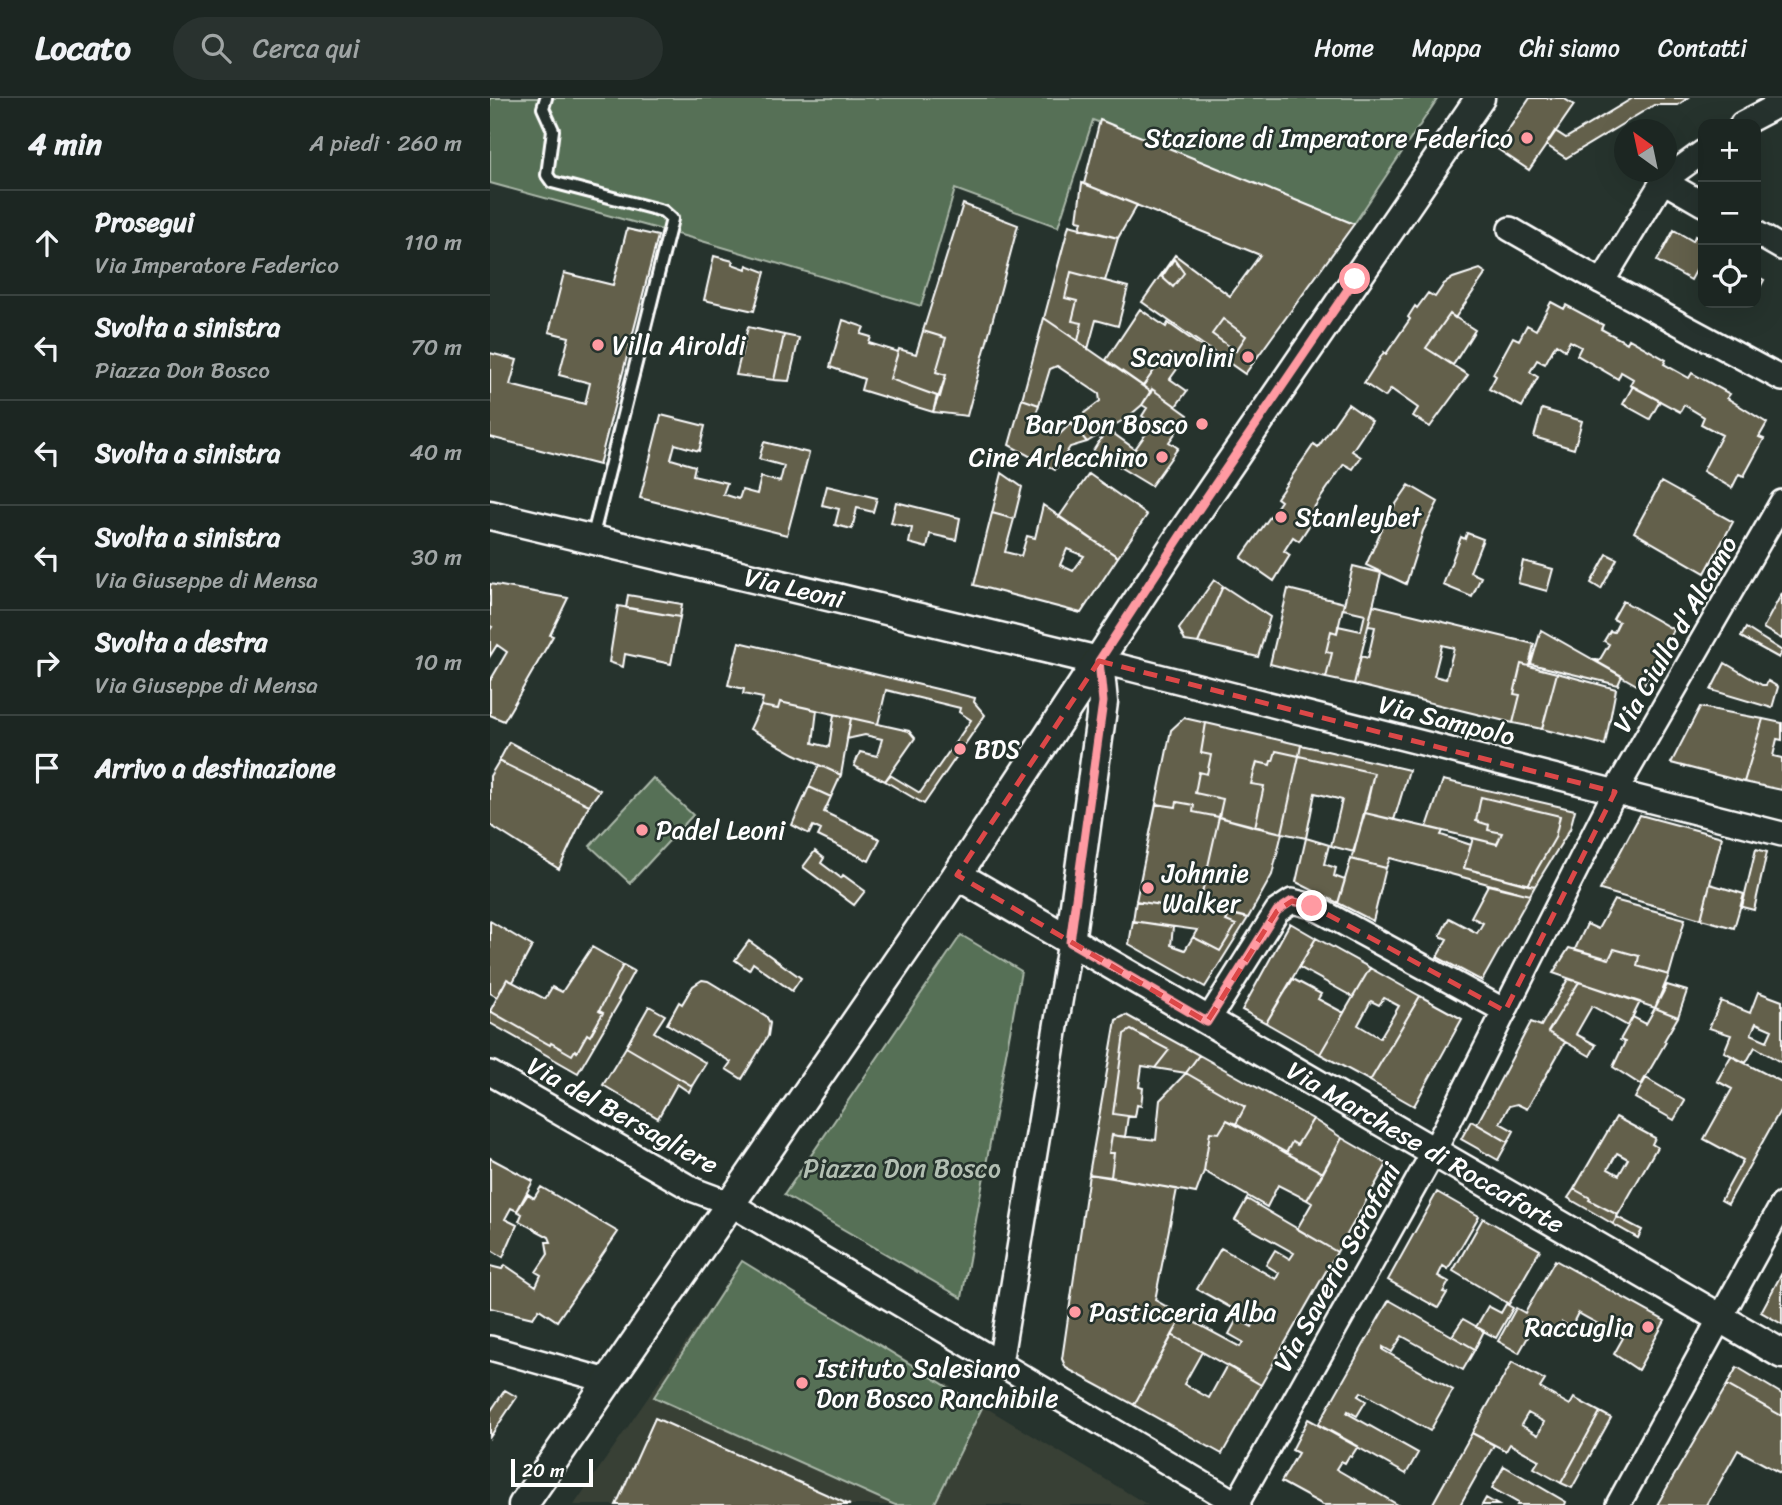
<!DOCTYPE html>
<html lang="it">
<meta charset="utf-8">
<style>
body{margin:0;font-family:Sriracha,sans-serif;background:#29322f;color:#f1f3f6}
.controls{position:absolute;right:21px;top:21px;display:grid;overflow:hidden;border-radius:14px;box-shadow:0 7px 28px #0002}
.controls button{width:63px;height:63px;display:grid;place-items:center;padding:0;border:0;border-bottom:2px solid #3a4340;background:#1c2622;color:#f1f3f6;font:35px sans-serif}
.compass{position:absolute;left:1124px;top:21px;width:63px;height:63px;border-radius:50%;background:#1c2622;box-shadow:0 7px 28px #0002;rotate:327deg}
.scale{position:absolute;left:21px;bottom:18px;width:82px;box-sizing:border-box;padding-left:7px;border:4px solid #fff;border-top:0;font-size:19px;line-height:24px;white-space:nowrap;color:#fff;-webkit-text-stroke:5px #26332d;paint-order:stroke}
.stop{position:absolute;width:21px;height:21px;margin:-16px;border:5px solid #ff9aa2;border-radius:50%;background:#fff}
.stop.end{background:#ff9aa2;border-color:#fff;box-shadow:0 2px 7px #0008}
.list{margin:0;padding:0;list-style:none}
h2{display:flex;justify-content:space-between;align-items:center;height:91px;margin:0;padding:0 28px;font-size:30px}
h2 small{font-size:23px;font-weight:400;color:#a0a5a5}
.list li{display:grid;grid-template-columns:46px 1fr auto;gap:21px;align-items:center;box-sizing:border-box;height:105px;padding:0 28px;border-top:2px solid #3a4340}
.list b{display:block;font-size:26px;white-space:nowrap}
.list p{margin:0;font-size:23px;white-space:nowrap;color:#a0a5a5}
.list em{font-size:23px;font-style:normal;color:#a0a5a5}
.icon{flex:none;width:38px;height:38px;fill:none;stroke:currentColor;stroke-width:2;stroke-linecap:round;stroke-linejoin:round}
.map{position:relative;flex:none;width:1292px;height:1407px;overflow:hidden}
header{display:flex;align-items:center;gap:42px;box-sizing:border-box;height:98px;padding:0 35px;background:#1c2622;border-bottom:2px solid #3a4340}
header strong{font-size:33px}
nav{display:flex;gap:38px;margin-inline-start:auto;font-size:24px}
.search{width:490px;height:63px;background:#29322f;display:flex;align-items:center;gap:18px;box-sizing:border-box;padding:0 24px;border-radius:38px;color:#a0a5a5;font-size:26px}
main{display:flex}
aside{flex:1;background:#1c2622}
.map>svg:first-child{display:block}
</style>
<header>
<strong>Locato</strong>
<div class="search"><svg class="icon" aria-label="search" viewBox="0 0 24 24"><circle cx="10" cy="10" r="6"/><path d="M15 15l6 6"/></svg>Cerca qui</div>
<nav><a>Home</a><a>Mappa</a><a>Chi siamo</a><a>Contatti</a></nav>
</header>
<main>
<aside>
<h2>4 min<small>A piedi · 260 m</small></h2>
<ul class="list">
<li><svg class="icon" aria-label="ahead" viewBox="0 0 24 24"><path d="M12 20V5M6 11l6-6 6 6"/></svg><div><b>Prosegui</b><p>Via Imperatore Federico</p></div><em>110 m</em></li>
<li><svg class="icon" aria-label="left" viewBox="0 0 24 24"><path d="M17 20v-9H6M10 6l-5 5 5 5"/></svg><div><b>Svolta a sinistra</b><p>Piazza Don Bosco</p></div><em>70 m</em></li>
<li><svg class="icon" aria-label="left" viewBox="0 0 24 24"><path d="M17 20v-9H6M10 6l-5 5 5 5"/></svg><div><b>Svolta a sinistra</b></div><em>40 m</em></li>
<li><svg class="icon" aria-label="left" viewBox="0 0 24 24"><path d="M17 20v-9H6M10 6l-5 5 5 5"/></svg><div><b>Svolta a sinistra</b><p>Via Giuseppe di Mensa</p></div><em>30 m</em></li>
<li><svg class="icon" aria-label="right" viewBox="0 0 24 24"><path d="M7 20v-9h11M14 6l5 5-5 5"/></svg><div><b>Svolta a destra</b><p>Via Giuseppe di Mensa</p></div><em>10 m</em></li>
<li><svg class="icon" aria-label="arrive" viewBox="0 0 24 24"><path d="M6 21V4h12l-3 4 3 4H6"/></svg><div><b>Arrivo a destinazione</b></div></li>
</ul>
</aside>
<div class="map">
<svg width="1292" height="1407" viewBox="0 0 1292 1407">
<rect width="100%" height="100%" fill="#26332d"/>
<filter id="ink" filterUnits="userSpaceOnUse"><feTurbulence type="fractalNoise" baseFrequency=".0143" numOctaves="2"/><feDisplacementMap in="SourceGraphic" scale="14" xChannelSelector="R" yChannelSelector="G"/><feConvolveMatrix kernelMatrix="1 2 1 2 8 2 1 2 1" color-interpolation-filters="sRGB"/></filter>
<g filter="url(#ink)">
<path fill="#384036" d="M252,1163L658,1407H84Z"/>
<path fill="#577056" stroke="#abb8aa" stroke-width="2" d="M0,0H948L864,126L603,22L568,129L465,91L431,208L205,141L0,85Z
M163,680L203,717L140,785L100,748Z
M471,837L531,873L472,1200L294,1097Z
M252,1163L492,1310L444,1407H405L164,1299Z"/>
<path fill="#63604c" stroke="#fff" stroke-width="2" fill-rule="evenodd" d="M1040,0H1073L1084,7L1039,72L1006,50Z
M1143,0H1198L1188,7H1164L1076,60L1056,47L1065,33L1076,40Z
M610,22L864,126L755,276L652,204L685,157L740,198L770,157L594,86ZM684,161L694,175L683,189L672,179ZM733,221L756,238L746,253L722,236Z
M592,85L647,107L628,140L590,131L592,123L587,122Z
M473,106L528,127L477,318L443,314L456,277L446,274L456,240L433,233Z
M579,127L628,140L615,183L581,174L575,200L587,203L582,223L592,225L588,243L554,220Z
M137,131L168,138L109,367L0,339V255L27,262L20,287L95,306L100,285L69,277L79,239L59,234L74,175L123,187Z
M1184,132L1203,143L1205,138L1213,143V160L1201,182L1167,163Z
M224,158L243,163L242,166L256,171L257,167L275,174L264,213L214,202Z
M684,161L694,175L683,189L672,179Z
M990,171L996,175L965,220L960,216L936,250L978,277L940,329L923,318L928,310L901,291L895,299L874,285L894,254L896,256L920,221L918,219L925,208L927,210L938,195L945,199L954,186L963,180Z
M581,174L638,189L628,228L606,222L598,251L588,243L592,225L582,223L587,203L575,200Z
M1266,178L1274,182L1266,197Z
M1061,204L1074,211L1076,207L1113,227L1111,231L1137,245L1139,241L1176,262L1174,266L1199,280L1202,275L1240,296L1237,300L1277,325L1269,339L1274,341L1254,378L1249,376L1242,390L1213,373L1232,337L1211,326L1214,319L1194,307L1190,314L1140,287L1143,281L1131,274L1128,281L1087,257L1091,249L1080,243L1075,252L1066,246L1055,266L1047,262L1040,274L1048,279L1032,309L999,291L1006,278L1003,276L1023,239L1029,242L1037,227L1046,232Z
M650,211L676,229L678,225L715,251L704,267L695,261L692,264L680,256L671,270L668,267L653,288L616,262Z
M960,216L985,232L963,267L936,250Z
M554,220L661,294L652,307L638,319L597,344L581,325L610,303L609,296L567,268L560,271L549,307L532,301Z
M733,221L756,238L746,253L722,236Z
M353,222L374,229L371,236L381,239L379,245L408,254L400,281L447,298L443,314L371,292L374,281L340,269Z
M258,229L294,237L284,282L246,277Z
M433,233L456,240L446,274L456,277L450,299L400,281L409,251L426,256Z
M294,237L309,240L299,283L284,282Z
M680,256L692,264L680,281L697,293L686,308L662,291L661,294L653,288L668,267L671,270Z
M1143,288L1170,303L1160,321L1133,306Z
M662,291L698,317L679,344L688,350L661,388L603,353L617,331L645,351L663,326L652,318L657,310L652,307Z
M532,301L549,307L544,321L568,338L581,325L597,344L580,349L565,372L519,347Z
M858,306L882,323L862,353L871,359L863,371L854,366L821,414L826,417L809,443L803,439L794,453L800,457L784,483L751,460L791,403L787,400L824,346L828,349Z
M1052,311L1092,323L1084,351L1044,339Z
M171,317L215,328L209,353L185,346L181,361L205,368L203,377L237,385L233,396L249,401L252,392L267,396L271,379L290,384L294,368L269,361L274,344L319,355L297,437L150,400Z
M512,375L532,389L524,421L502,415Z
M599,376L657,417L628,459L569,419Z
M1171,384L1243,424L1215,475L1144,434Z
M919,387L948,404L933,433L916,486L876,467L897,419Z
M337,388L387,400L383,414L367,410L362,431L345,427L349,411L332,407Z
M406,404L470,420L466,442L440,436L437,450L419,445L422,430L401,425Z
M553,407L628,459L591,515L484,487L502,415L524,421L515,454L531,458L537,438L545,440ZM577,451L594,458L583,473L570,467Z
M977,435L993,441L980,474L991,479L982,499L953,487L971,439L975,441Z
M1117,456L1127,461L1111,491L1101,485Z
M1033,463L1063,471L1057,493L1028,485Z
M863,468L891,475L864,586L836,580L842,555L836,554L841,533L847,535L848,528L871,533L875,516L853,511Z
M724,482L733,488L708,545L695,543L689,531Z
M0,486L78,500L60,537L63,538L14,623L0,617V583L17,554L7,547L0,558V532L2,529L0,528Z
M733,488L780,519L768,559L708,545Z
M798,491L854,505L847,535L841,533L836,554L842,555L836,580L780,566Z
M1292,495V541L1273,530Z
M138,497L192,506L190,519L136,510Z
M1133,503L1184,532L1152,590L1103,562L1104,561L1109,563L1119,546L1114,543L1120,533L1124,534L1129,524L1123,521Z
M883,507L1044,546L1039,568L1031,566L1024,596L1030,597L1023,625L864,586L871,558L878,560L885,529L878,528ZM952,547L964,550L956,581L944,578Z
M128,508L190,519L181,566L135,556L133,569L119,564Z
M1256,530L1292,553L1289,560L1251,539Z
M1051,532L1132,578L1128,587L1041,566Z
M249,544L485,600L484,604L495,617L434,706L395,683L400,677L430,695L481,622L469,614L470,610L396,592L388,626L290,604L288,611L271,608L273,600L253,596L254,591L238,587Z
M1235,565L1272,587H1276L1278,583L1288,589L1282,610L1221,592Z
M1031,566L1067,575L1052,631L1023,625L1030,597L1024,596Z
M1067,575L1126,591L1115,647L1052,631Z
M290,604L327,612L323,645L339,649L344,616L361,620L351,677L305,656L260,631L271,608L288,611Z
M1210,609L1273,621L1254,684L1181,665Z
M361,620L419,633L425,640L395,683L364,668L370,654L387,658L392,641L375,637L357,641Z
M694,620L716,625L711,655L721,657L717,676L709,674L705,695L733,701L729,719L703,714L704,707L687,704L686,709L666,706L681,632Z
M1273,621L1292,625V642L1287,641L1283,658L1292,660V692L1254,684Z
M716,625L811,647L809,658L786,653L783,663H781L780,667L767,664L761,686L774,688L765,729L729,719L733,701L705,695L709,674L717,676L721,657L711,655Z
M19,644L110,692L99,707L9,663Z
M811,647L919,672L904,722L875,715L884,675L809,658Z
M786,653L809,658L792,735L765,729L774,688L761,686L767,664L780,667L781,663H783Z
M809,658L884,675L864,754L841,748L852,702L825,695L816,740L792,735Z
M9,663L99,707L69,771L0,727V678Z
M329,667L351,677L341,699L319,689Z
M953,682L1085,712L1080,731L1045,788L1038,787L1065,740L1070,718L991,699L986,723L999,727L998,732L1012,735L1007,746L937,729Z
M319,689L341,699L334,714L390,741L379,763L328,738L331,732L323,728L319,736L302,727Z
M991,699L1070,718L1065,740L1038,787L974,770L983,740L1007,746L1012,735L998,732L999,727L986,723Z
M687,704L704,707L703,714L729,719L708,813L646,803L666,706L686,709Z
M875,715L953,733L951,737L981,747L974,770L1045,788L1040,797L900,760L896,770L861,761Z
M1150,717L1232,739L1211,821L1110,792Z
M729,719L792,735L782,777L758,820L726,812L725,816L708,813Z
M816,740L839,747L834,766L846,770L844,778L855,782L848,805L806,784Z
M1266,751L1277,754L1264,812L1252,809Z
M325,753L334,760L331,765L351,780L353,777L375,793L364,807L313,769Z
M861,761L896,770L883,823L848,805Z
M1220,786L1254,796L1244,830L1211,821Z
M998,787L1040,797L992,883L947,859L957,841L950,838L959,820L987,835L993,825L981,819Z
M1124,802L1195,821L1179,877L1147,868L1149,858L1124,851L1119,861L1085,851L1097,826L1108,831Z
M646,803L725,816L726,812L740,816L736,823L746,827L730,853L703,839L707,832L643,823Z
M740,816L758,820L715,889L639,846L643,823L683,829L681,847L695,852L703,839L730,853L746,827L736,823Z
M0,823L42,848L23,884L17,881L7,899L0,895Z
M800,825L826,840L776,925L752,912Z
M826,840L880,870L863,899L809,869Z
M259,843L311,880L302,893L263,865L259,872L245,862Z
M102,849L133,867L109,913L113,915L100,938L97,936L87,954L85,952L82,957L61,945L60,947L0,913L17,881L55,901L62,889L72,894Z
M1079,850L1119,861L1124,851L1149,858L1147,868L1179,877L1165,910L1063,875Z
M133,867L144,873L128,902L130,903L88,975L0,925V913L60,947L61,945L82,957L85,952L87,954L97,936L100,938L113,915L109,913Z
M880,870L930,898L880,983L830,956ZM894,900L909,908L890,940L868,927L881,903L889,907Z
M803,881L831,896L828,901L854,915L830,956L776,925Z
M1078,881L1089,884L1058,934L1075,944L1037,1011L1027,1006L1019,1008L1010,1025L1024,1033L1018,1044L987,1026L1041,924L1051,928Z
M212,882L218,883L276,918L280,925L278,938L252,981L236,971L241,964L177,926L189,904L192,906L203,888Z
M1089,884L1150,904L1138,928L1102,908L1086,936L1106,947L1100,958L1058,934Z
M1177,887L1197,893L1188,919L1165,910Z
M1268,894L1292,903V965L1265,949L1256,965L1234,954L1241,937L1219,930L1231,903L1260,915ZM1266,925L1282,932L1277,943L1261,936Z
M930,898L972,921L924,1008L880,983Z
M159,908L175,917L164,934L216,965L202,988L136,949Z
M1165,910L1188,919L1174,943L1176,944L1151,987L1123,969L1135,944L1130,942L1143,919L1156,926Z
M636,917L709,957L696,975L665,970L679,952L641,932L634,936L623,1016L638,1018L635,1039L622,1037L619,1055H624L621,1079L599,1076L626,922Z
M641,932L679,952L665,970L652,968L649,989L653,990L651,1008L647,1007L645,1019L623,1016L634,936Z
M136,949L202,988L199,994L187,986L168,1020L113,987Z
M709,957L823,1021L807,1047L802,1044L796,1055L746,1026L755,1009L696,975Z
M1241,958L1292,984V1009L1238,1106L1231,1102L1253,1062L1214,1041L1242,991L1227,983Z
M696,975L755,1009L746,1026L737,1022L729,1035L720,1034L714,1073L706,1095L621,1079L624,1055H619L622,1037L666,1042L670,1002Z
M1156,980L1195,1003L1184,1022L1145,1000Z
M1126,1019L1165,1040L1162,1046L1167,1049L1128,1117L1099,1102L1100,1100L1084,1091ZM1127,1055L1138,1061L1129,1077L1118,1071Z
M823,1021L852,1040L833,1075L796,1055L802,1044L807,1047Z
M737,1022L833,1075L817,1102L788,1087L777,1109L714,1073L720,1034L729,1035Z
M981,1023L1018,1044L1008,1062L971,1041Z
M852,1040L897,1066L847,1154L807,1131L822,1105L817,1102Z
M0,1060L43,1083L27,1113L21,1110L15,1121L27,1127L13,1159L0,1151Z
M599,1076L687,1091L665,1202L693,1218L644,1307L576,1270L572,1261Z
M51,1089L128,1134L67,1223L49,1211L43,1220L0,1210V1168L12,1171L15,1167L46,1188L51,1177L46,1174L58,1156L56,1144H61L59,1139L29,1123L32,1116L27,1113L38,1096L44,1100Z
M1084,1091L1100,1100L1099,1102L1128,1117L1123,1126L1078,1100Z
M947,1094L989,1118L958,1171L953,1168L948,1178L959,1184L953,1194L957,1195L948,1210L898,1182Z
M757,1101L847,1154L771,1287L682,1237L693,1218L750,1249L753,1244L739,1236L747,1221L762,1229L765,1223L707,1191L731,1150L786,1181L789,1175L776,1167L785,1152L800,1161L804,1155L745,1122Z
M1127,1119L1152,1132L1148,1140L1123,1126Z
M993,1120L1050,1152L1019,1206L963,1173Z
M1065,1162L1175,1223L1148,1272L1124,1256L1133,1240L1088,1215L1081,1229L1072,1224L1066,1234L1043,1221L1034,1237L1038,1239L1029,1255L1008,1243L1026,1210L1035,1215Z
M1292,1175V1226L1271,1214Z
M899,1202L985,1251L973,1272L912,1238L902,1254L893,1249V1252L963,1292L940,1333L871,1294L868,1298L876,1303L867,1318L858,1313L857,1315L928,1355L916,1376L828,1327Z
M1016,1206L1023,1210L1006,1240L986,1229L998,1208L1011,1215Z
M973,1221L994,1233L985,1251L962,1238Z
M682,1237L712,1254L694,1286L719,1300L737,1267L771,1287L732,1356L644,1307Z
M1022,1264L1055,1282L1050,1290L1080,1307L1084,1300L1110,1314L1071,1385L1044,1370L1049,1362L1020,1346L1016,1353L982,1335ZM1038,1315L1054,1324L1048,1337L1031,1327Z
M1247,1269L1292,1296V1318L1237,1287Z
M1237,1287L1292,1318V1376L1248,1352L1217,1407H1167Z
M15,1292L27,1299L0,1339V1314Z
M1110,1314L1121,1320L1082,1390L1071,1385Z
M165,1320L360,1407H126Z
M818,1321L868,1348L861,1359L859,1358L855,1365L851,1363L846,1371L908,1407H833L791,1384L808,1355L802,1352Z
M982,1335L1004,1347L970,1407H942Z
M1014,1368L1076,1404L1075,1407H1027L1028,1405L1002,1390Z
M996,1400L1008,1407H992Z"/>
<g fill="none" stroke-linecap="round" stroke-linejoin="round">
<defs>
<path id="service" d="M56,0L53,10L63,32L57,77L62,84L173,113L182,121L102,441"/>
<path id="minor" d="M1252,26L1292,5
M1173,83L1213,106
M1020,131L1112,184L1292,281
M1266,135L1292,150
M1112,184L1173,83L1213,54
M609,563L1292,736
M717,924L787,813L802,803L822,808L1015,913
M0,975L204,1092L239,1105L749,1407
M0,1250L118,1283
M510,1265L580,844
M746,1407L943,1055L1125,694L1292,404
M1128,1407L1292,1107"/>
<g id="tertiary">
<path id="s1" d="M0,417L609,563"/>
<path id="s2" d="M467,777L1292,1256"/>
<path d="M580,844L613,604L609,563"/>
<path d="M33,1407L467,777L693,434L990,0"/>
</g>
</defs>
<use href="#service" stroke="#fff" stroke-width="16"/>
<use href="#minor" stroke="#fff" stroke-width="28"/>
<use href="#tertiary" stroke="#fff" stroke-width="33"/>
<use href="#service" stroke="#26332d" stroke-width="10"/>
<use href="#minor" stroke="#26332d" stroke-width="23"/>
<use href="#tertiary" stroke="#26332d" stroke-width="28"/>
</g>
</g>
<g fill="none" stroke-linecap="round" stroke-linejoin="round" filter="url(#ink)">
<path stroke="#ff9aa2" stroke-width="9" d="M822,808L802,803L787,813L717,924L580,844L613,604L609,563L693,434L865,181"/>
</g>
<path fill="none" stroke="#dc4848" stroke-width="5" stroke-dasharray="14 9" stroke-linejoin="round" d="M609,563L1125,694L1015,913L822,808L802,803L787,813L717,924L467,777Z"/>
<g fill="#ff9aa2" stroke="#26332d" stroke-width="2.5">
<circle cx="1037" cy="40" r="7"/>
<circle cx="108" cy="247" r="7"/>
<circle cx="758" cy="259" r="7"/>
<circle cx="712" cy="326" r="7"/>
<circle cx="672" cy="359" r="7"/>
<circle cx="791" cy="419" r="7"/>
<circle cx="470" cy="651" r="7"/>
<circle cx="152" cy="732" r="7"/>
<circle cx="658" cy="790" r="7"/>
<circle cx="585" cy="1214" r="7"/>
<circle cx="1158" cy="1229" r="7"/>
<circle cx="312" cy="1285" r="7"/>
</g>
<g text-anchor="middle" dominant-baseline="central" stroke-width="5" stroke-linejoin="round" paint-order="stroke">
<g font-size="26" fill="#fff" stroke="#26332d" text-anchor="start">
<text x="1023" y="40" text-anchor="end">Stazione di Imperatore Federico</text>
<text x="122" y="247">Villa Airoldi</text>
<text x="744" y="259" text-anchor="end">Scavolini</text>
<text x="698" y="326" text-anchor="end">Bar Don Bosco</text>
<text x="658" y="359" text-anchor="end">Cine Arlecchino</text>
<text x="805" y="419">Stanleybet</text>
<text x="484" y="651">BDS</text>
<text x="166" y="732">Padel Leoni</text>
<text x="672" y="775">Johnnie<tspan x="672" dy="30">Walker</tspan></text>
<text x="599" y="1214">Pasticceria Alba</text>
<text x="1144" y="1229" text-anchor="end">Raccuglia</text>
<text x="326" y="1270">Istituto Salesiano<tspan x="326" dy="30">Don Bosco Ranchibile</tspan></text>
</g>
<g font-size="26" fill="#fff" stroke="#26332d">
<text stroke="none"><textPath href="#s1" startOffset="313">Via Leoni</textPath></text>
<text transform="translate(1185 536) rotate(-60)">Via Ciullo d'Alcamo</text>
<text transform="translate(957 622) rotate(14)">Via Sampolo</text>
<text transform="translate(133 1017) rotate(29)">Via del Bersagliere</text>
<text stroke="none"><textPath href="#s2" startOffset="542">Via Marchese di Roccaforte</textPath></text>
<text transform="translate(847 1169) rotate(-61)">Via Saverio Scrofani</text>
</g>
<g font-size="26" fill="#b3bfb3" stroke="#26332d">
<text x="412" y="1070">Piazza Don Bosco</text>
</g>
</g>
</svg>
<div class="controls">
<button>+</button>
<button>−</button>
<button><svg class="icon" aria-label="locate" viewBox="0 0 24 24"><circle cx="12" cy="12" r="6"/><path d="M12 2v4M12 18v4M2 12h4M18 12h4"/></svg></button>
</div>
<svg class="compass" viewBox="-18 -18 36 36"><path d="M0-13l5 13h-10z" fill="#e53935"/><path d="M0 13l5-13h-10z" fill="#a0a5a5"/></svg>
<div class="scale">20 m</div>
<div class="stop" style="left:865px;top:181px"></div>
<div class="stop end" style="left:822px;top:808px"></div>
</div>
</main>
